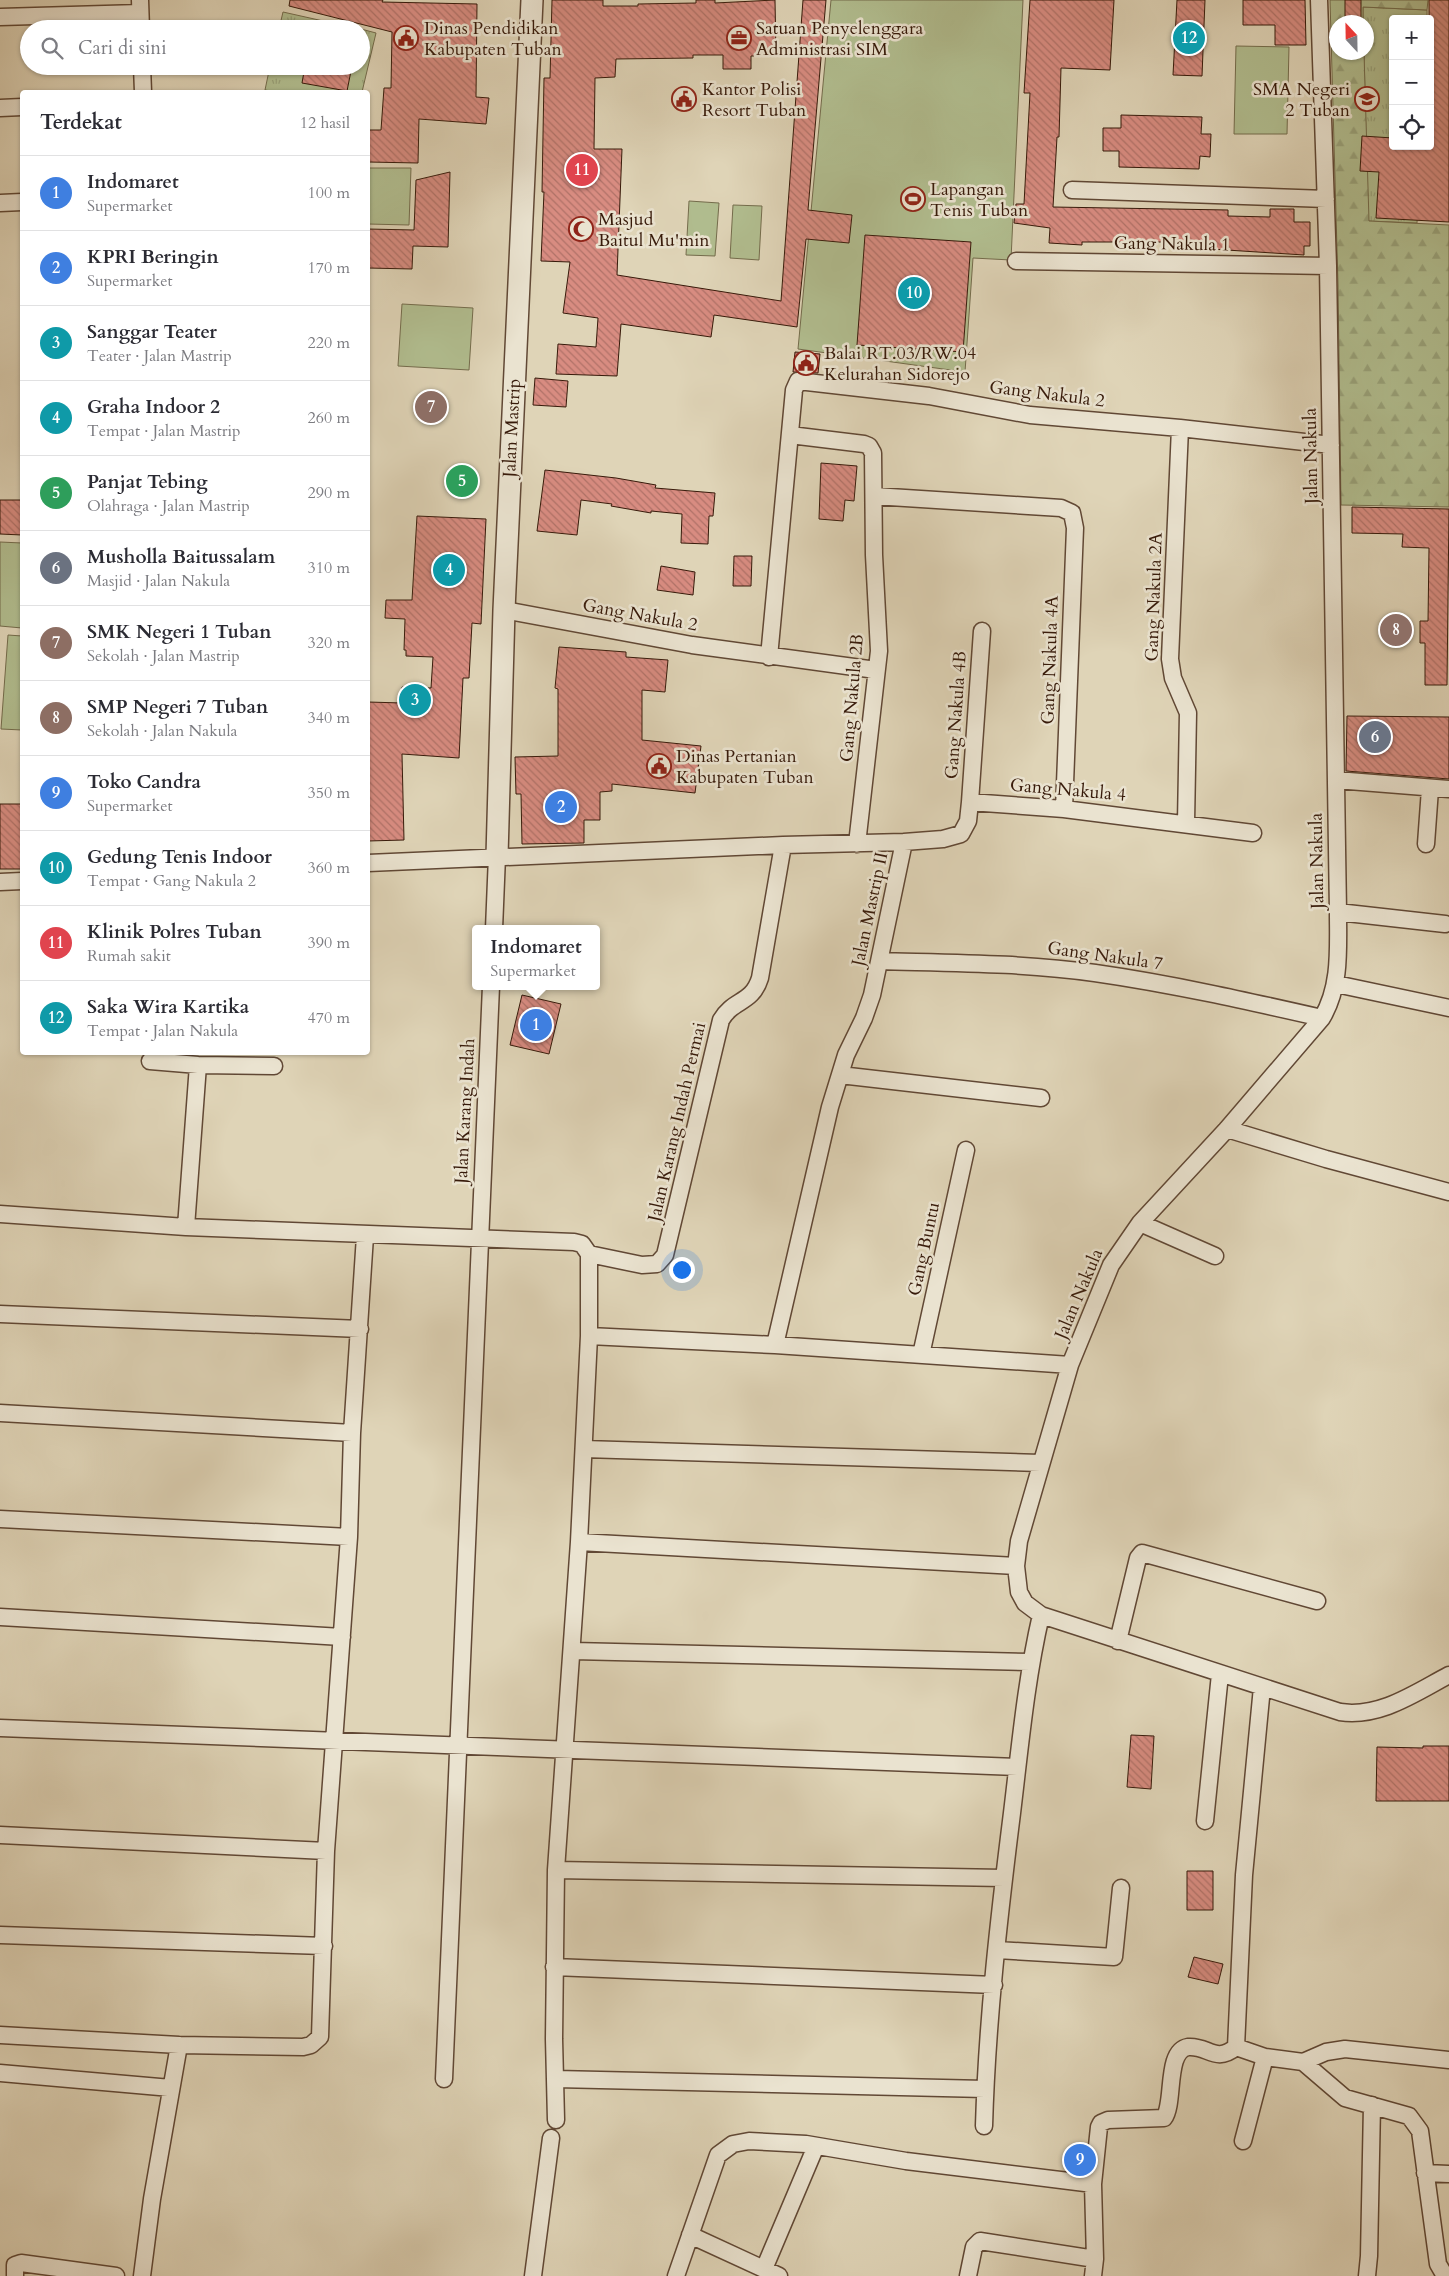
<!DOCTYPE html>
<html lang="id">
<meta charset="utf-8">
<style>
body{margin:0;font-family:Cardo,serif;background:#f7f7f7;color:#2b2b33}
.controls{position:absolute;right:15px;top:15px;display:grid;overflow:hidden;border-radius:5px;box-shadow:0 1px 4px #0004}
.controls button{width:45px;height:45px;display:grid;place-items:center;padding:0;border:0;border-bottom:1px solid #e1e1e2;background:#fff;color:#2b2b33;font:25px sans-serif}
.compass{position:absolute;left:1329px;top:15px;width:45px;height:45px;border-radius:50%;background:#fff;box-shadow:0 1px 4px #0004;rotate:338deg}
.you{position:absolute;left:681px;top:1269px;width:18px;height:18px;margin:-12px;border:4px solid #fff;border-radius:50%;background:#1a73e8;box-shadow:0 0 0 8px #1a73e833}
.badge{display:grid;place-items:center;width:32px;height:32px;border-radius:50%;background:#ea580c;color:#fff;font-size:16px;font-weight:700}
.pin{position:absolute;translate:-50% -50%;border:2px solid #fff;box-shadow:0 1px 5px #0006}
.popup{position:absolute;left:472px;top:925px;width:128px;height:65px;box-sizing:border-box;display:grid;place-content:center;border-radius:5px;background:#fff;filter:drop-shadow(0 1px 4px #0005);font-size:16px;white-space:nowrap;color:#7c7c81}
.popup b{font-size:19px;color:#2b2b33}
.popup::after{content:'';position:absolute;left:50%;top:100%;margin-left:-10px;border:10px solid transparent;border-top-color:#fff}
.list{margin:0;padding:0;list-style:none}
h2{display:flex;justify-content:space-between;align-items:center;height:65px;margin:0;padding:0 20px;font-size:21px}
h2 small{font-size:16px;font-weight:400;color:#7c7c81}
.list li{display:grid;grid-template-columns:32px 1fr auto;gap:15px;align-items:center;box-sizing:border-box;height:75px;padding:0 20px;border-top:1px solid #e1e1e2}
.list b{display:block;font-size:19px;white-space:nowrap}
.list p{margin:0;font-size:16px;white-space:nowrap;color:#7c7c81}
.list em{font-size:16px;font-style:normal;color:#7c7c81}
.icon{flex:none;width:28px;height:28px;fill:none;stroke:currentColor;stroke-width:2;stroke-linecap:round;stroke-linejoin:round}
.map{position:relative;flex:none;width:1449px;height:2276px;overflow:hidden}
.search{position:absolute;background:#fff;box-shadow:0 1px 4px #0004;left:20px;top:20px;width:350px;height:55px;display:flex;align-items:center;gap:12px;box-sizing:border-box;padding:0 18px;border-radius:28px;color:#7c7c81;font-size:19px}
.panel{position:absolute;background:#fff;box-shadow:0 1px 4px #0004;left:20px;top:90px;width:350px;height:965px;border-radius:5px}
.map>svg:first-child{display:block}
</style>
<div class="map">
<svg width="1449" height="2276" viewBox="0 0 1449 2276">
<defs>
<pattern id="grass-tufts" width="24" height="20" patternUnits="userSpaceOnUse" patternTransform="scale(1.25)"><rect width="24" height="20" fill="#b1bd8f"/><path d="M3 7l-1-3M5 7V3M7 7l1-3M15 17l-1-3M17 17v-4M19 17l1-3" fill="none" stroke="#99a27a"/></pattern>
<pattern id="forest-firs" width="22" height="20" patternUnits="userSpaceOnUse" patternTransform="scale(1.25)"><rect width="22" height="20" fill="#b1bd8f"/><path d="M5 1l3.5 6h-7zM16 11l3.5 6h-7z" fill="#99a27a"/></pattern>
<pattern id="building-back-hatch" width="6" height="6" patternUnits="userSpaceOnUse" patternTransform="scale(1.25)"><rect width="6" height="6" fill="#d88c81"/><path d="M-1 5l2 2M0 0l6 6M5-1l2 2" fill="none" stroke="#b07268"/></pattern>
</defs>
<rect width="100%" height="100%" fill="#dfd4b7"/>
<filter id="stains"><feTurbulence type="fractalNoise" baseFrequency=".004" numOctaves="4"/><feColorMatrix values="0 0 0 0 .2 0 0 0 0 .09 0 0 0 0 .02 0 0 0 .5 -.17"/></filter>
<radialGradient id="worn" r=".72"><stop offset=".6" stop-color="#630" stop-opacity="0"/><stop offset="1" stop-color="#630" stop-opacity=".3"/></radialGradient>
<path fill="url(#grass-tufts)" stroke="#746c4c" d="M1363,7L1427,10V19H1393V146H1420L1417,223L1368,221L1364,53L1366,52V22H1363Z
M283,12L359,29H279Z
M361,29L376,33L362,92H277L265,90L270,66H361Z"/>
<path fill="url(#forest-firs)" stroke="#746c4c" d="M1330,0H1428L1427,10L1363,7V22H1336V52L1364,53L1369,221L1449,225V507L1341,505L1338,285Z"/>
<path fill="#b1bd8f" stroke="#746c4c" d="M831,0H1023L1011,260L973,258L965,372L798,349Z
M1236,46L1289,47L1287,134H1234Z
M368,168H411L409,225L368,224Z
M689,201L719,203L715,256L686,255Z
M733,205L762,206L759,260L730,258Z
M402,304L473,308L469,370L398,366Z
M0,542L22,543V628L0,626Z
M8,635L22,636V730L1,729Z"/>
<path fill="url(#building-back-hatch)" stroke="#371a0a" d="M290,0H383L382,2L477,4L476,97L489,98L486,124L419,119L418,163L368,162V130H381L384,88H391L392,32L289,6Z
M552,0H603V6H638V4L696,3V0H715V3L775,0L776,56H751V69H723V55H693V58L616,59L615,77L595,78L594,149H622L617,275L781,301L803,0H826L808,210L852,215L849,243L806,239L797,327L714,315L711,337L621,324L617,376L556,374L558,344L596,347L598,318L563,313L570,262L541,261L544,192H542L544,78H550Z
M1030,0H1114L1110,70L1061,68L1059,137H1057L1053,207L1228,210V216L1270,217V209H1294V222H1310V246H1304V255L1211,249V242H1082V245L1049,243L1050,228L1014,223L1016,204H1024L1030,93H1024Z
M1177,0H1205L1202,76L1173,75Z
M1243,0H1305L1306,45H1275V25H1243Z
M1345,0H1361V22H1345Z
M1429,0H1449V222L1376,218L1379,172L1360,171L1362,136L1393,138V146H1430Z
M305,66H352L347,91L302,83Z
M1121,115L1202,117L1201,134H1211L1210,157L1200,156L1199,169L1119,167V151H1103V128H1121Z
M450,172L448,247L413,246L412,269L368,268V229L414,230L416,180Z
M865,235L971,242L963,352L857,345Z
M795,352L820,354L818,373L793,372Z
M535,378L568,381L566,407L533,405Z
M821,463L857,466L854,501L845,500L843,521L819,519Z
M545,470L616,478L656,485L655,488L715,493L713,516H709L708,544L681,543L682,514L651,511V513L611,506L612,504L581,500L577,535L537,531Z
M0,500H22V535L0,534Z
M1352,507L1449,509L1447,685H1425V643H1420V621H1428L1429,548L1402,547L1403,534L1352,533Z
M417,516L486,519L481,624L472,623L469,678H463L459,758L402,754L404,840L368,841V804H369L368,702L402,703V687L431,688L433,657L406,656V650H404L405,619L385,618L386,600H412Z
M734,556H752L751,586H733Z
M661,566L695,572L693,595L657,590Z
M559,647L626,652V657L668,660L665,692L642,690V740L701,746L695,793L612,784V791L600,792V820H584V843L522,844L521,794H516L515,757L558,756V689L555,688Z
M1347,716L1449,717V779L1346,771Z
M0,804H22V869H0Z
M522,995L561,1004L549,1054L510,1045Z
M1131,1735L1154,1736L1151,1789L1127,1787Z
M1423,1746H1449V1801H1376L1377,1747L1423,1748Z
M1187,1871H1213V1910H1187Z
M1194,1957L1223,1964L1218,1984L1188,1977Z
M1072,2145L1087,2146L1084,2173L1070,2171Z"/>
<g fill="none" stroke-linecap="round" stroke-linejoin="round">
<defs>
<path id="minor" d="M140,0L141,29
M1319,0L1328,266L1338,912C1338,949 1341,986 1322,1018L1227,1129L1140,1223L1111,1265L1070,1365L1019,1541L1016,1566L1019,1592L1025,1603L1041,1615L1340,1712C1380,1718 1415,1693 1449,1675
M0,17L140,13
M142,66L143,92
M0,108L22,107
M1072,190L1326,199
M0,203L22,202
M1016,261L1328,266
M1180,428L1170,659L1173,678L1188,713L1186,823
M790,435L864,444L869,446L873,453L874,555L879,651L857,844
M874,496L1061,508L1072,513L1075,528L1064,809
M504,610L692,645L876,670
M769,657L794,390L798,381L929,396L1030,415L1180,428L1331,445
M1336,780L1449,789
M970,802L982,631
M904,842L943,839L961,834L968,821L970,802L1064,809L1253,833
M1426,844L1430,789
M368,863L783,845L904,842L872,995L864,1018L846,1055L830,1107L775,1345
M0,882L22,881
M1338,912L1445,924
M494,929L497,856
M880,961C951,963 1024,963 1095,973C1172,984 1247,1001 1322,1018
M1336,984L1449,1008
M150,1061L198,1065L274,1066
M840,1075L1041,1098
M1227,1129L1326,1159L1449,1192
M0,1214L186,1227L574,1242L582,1244L589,1254V1336L579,1542L556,1870L554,2039L556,2120
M1140,1223L1215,1256
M186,1227L198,1065
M589,1254L642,1265L657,1264L665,1255L721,1020C733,999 752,1004 760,978L783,845
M0,1314L360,1329
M589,1336L775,1345L1070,1365
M921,1355L966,1150
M0,1413L352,1433
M584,1449L1040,1463
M0,1519L349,1537
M579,1542L1016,1566
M0,1617L342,1637
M1118,1641L1138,1558L1142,1553L1317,1601
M573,1651L1030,1662
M1262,1687L1244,1875L1236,2047L1265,2057L1303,2062L1345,2098L1409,2116L1420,2131L1438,2264L1445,2276
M0,1728L1017,1767
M1205,1821L1220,1674
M0,1835L326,1851
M556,1870L1004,1878
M0,1935L324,1946
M997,1950L1114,1957L1121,1888
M554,1967L994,1985
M0,2035L179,2045L303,2047L311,2045L320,2037L326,1851L349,1537L352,1433L365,1236
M1303,2062L1326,2052L1345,2049L1449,2060
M0,2073L171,2088
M444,2079L491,986
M556,2079L985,2089
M984,2126C987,2021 999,1917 1012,1813C1020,1747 1026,1680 1041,1615
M1243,2141L1265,2057
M1425,2173L1449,2174
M690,2235L779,2276
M764,2269L816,2146
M15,2276V2265L21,2263L116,2276
M142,2276L152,2199L179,2045
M533,2276L551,2138
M676,2276L718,2155L733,2144L749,2141L806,2144L906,2161L1093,2184L1099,2127L1101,2123L1108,2120L1164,2118C1175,2103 1165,2051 1188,2047C1208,2045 1215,2064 1236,2047
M968,2276L974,2247L980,2241L1095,2259
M1093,2276L1095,2259L1093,2184
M1367,2276L1369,2256L1372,2105"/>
<path id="tertiary" d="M497,856L504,610L532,0"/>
</defs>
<use href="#minor" stroke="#614835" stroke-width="19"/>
<use href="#tertiary" stroke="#614835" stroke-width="24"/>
<use href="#minor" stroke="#eae3d0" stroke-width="16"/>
<use href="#tertiary" stroke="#eae3d0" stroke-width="21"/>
</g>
<defs>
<symbol id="civic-ring" viewBox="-11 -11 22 22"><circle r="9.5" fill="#eae3d0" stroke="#8f2418" stroke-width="1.5"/><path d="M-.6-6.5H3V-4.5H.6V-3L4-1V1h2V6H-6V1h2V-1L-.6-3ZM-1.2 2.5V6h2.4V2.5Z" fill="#8f2418"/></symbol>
<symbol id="office-ring" viewBox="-11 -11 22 22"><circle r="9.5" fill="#eae3d0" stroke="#8f2418" stroke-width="1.5"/><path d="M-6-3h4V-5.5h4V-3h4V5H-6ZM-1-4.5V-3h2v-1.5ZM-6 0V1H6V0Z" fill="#8f2418"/></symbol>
<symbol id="school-ring" viewBox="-11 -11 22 22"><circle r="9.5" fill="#eae3d0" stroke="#8f2418" stroke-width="1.5"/><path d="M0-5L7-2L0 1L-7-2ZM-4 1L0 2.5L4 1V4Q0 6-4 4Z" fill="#8f2418"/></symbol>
<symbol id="stadium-ring" viewBox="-11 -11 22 22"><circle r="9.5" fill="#eae3d0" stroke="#8f2418" stroke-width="1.5"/><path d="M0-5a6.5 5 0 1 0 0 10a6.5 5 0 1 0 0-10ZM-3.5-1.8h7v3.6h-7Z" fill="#8f2418"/></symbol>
<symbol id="mosque-ring" viewBox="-11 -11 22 22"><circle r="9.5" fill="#eae3d0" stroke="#8f2418" stroke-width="1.5"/><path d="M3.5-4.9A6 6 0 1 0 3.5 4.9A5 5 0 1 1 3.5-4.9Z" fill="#8f2418"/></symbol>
</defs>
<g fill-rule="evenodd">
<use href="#civic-ring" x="392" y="24" width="28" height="28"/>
<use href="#office-ring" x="725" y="24" width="28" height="28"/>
<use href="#civic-ring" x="670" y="85" width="28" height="28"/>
<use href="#school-ring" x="1353" y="85" width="28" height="28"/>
<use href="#stadium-ring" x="899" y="185" width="28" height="28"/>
<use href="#mosque-ring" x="567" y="215" width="28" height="28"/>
<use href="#civic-ring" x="792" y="349" width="28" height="28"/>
<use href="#civic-ring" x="645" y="752" width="28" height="28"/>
</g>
<g text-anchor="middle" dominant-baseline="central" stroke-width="5" stroke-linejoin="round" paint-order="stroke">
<g font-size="18" fill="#371a0a" stroke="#eae3d0" text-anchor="start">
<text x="424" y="28">Dinas Pendidikan<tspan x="424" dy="21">Kabupaten Tuban</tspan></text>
<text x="756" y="28">Satuan Penyelenggara<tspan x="756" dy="21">Administrasi SIM</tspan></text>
<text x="702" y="89">Kantor Polisi<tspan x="702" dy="21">Resort Tuban</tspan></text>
<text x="1350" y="89" text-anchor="end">SMA Negeri<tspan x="1350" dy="21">2 Tuban</tspan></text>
<text x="930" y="189">Lapangan<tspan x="930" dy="21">Tenis Tuban</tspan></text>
<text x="598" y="219">Masjud<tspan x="598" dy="21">Baitul Mu'min</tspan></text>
<text x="824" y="353">Balai RT.03/RW.04<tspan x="824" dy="21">Kelurahan Sidorejo</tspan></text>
<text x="676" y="756">Dinas Pertanian<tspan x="676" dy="21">Kabupaten Tuban</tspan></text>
</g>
<g font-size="18" fill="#371a0a" stroke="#eae3d0">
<text transform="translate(1172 244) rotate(1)">Gang Nakula 1</text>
<text transform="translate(1047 394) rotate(7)">Gang Nakula 2</text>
<text transform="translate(512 428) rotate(-87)">Jalan Mastrip</text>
<text transform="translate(1311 456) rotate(-91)">Jalan Nakula</text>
<text transform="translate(1154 597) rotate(-88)">Gang Nakula 2A</text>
<text transform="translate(640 615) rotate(10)">Gang Nakula 2</text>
<text transform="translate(1050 660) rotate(-88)">Gang Nakula 4A</text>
<text transform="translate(852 698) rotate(-85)">Gang Nakula 2B</text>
<text transform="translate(956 715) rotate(-86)">Gang Nakula 4B</text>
<text transform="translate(1068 790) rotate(5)">Gang Nakula 4</text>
<text transform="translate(1317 861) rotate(-91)">Jalan Nakula</text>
<text transform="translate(870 909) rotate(-78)">Jalan Mastrip II</text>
<text transform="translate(1105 956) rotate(8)">Gang Nakula 7</text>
<text transform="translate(465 1111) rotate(-87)">Jalan Karang Indah</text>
<text transform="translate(677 1122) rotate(-77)">Jalan Karang Indah Permai</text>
<text transform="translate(924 1249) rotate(-78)">Gang Buntu</text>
<text transform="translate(1079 1294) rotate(-67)">Jalan Nakula</text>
</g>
</g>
<rect width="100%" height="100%" filter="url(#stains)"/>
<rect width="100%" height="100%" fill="url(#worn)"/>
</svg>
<div class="controls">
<button>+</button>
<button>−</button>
<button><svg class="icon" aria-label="locate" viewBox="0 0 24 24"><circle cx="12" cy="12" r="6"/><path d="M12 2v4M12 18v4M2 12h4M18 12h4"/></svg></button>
</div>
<svg class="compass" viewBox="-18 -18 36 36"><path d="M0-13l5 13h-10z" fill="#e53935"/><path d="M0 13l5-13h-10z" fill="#7c7c81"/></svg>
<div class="you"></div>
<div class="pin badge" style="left:536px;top:1025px;background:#3f7fe0">1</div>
<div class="popup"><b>Indomaret</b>Supermarket</div>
<div class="pin badge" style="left:561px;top:807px;background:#3f7fe0">2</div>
<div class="pin badge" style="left:415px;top:700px;background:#0f9aa8">3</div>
<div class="pin badge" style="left:449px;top:570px;background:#0f9aa8">4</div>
<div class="pin badge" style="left:462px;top:481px;background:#2e9e5b">5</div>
<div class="pin badge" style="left:1375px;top:737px;background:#6b7280">6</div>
<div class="pin badge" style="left:431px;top:407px;background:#8d6e63">7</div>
<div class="pin badge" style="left:1396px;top:630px;background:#8d6e63">8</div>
<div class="pin badge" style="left:1080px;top:2160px;background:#3f7fe0">9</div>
<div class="pin badge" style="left:914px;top:293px;background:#0f9aa8">10</div>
<div class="pin badge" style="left:582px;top:170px;background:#e0444e">11</div>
<div class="pin badge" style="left:1189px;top:38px;background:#0f9aa8">12</div>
<div class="search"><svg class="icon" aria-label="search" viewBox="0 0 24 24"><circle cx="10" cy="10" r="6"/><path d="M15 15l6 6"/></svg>Cari di sini</div>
<section class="panel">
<h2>Terdekat<small>12 hasil</small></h2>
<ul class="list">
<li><span class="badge" style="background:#3f7fe0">1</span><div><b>Indomaret</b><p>Supermarket</p></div><em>100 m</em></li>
<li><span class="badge" style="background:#3f7fe0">2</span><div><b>KPRI Beringin</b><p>Supermarket</p></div><em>170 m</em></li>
<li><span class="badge" style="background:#0f9aa8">3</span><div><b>Sanggar Teater</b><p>Teater · Jalan Mastrip</p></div><em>220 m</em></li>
<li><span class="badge" style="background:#0f9aa8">4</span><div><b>Graha Indoor 2</b><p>Tempat · Jalan Mastrip</p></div><em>260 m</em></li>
<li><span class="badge" style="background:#2e9e5b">5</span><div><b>Panjat Tebing</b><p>Olahraga · Jalan Mastrip</p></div><em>290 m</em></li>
<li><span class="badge" style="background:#6b7280">6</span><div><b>Musholla Baitussalam</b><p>Masjid · Jalan Nakula</p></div><em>310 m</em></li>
<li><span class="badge" style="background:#8d6e63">7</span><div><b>SMK Negeri 1 Tuban</b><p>Sekolah · Jalan Mastrip</p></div><em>320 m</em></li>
<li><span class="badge" style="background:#8d6e63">8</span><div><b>SMP Negeri 7 Tuban</b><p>Sekolah · Jalan Nakula</p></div><em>340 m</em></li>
<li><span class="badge" style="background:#3f7fe0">9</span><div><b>Toko Candra</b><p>Supermarket</p></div><em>350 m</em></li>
<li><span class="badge" style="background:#0f9aa8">10</span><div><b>Gedung Tenis Indoor</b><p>Tempat · Gang Nakula 2</p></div><em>360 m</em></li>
<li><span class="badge" style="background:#e0444e">11</span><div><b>Klinik Polres Tuban</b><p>Rumah sakit</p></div><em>390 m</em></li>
<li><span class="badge" style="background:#0f9aa8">12</span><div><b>Saka Wira Kartika</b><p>Tempat · Jalan Nakula</p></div><em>470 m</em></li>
</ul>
</section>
</div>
